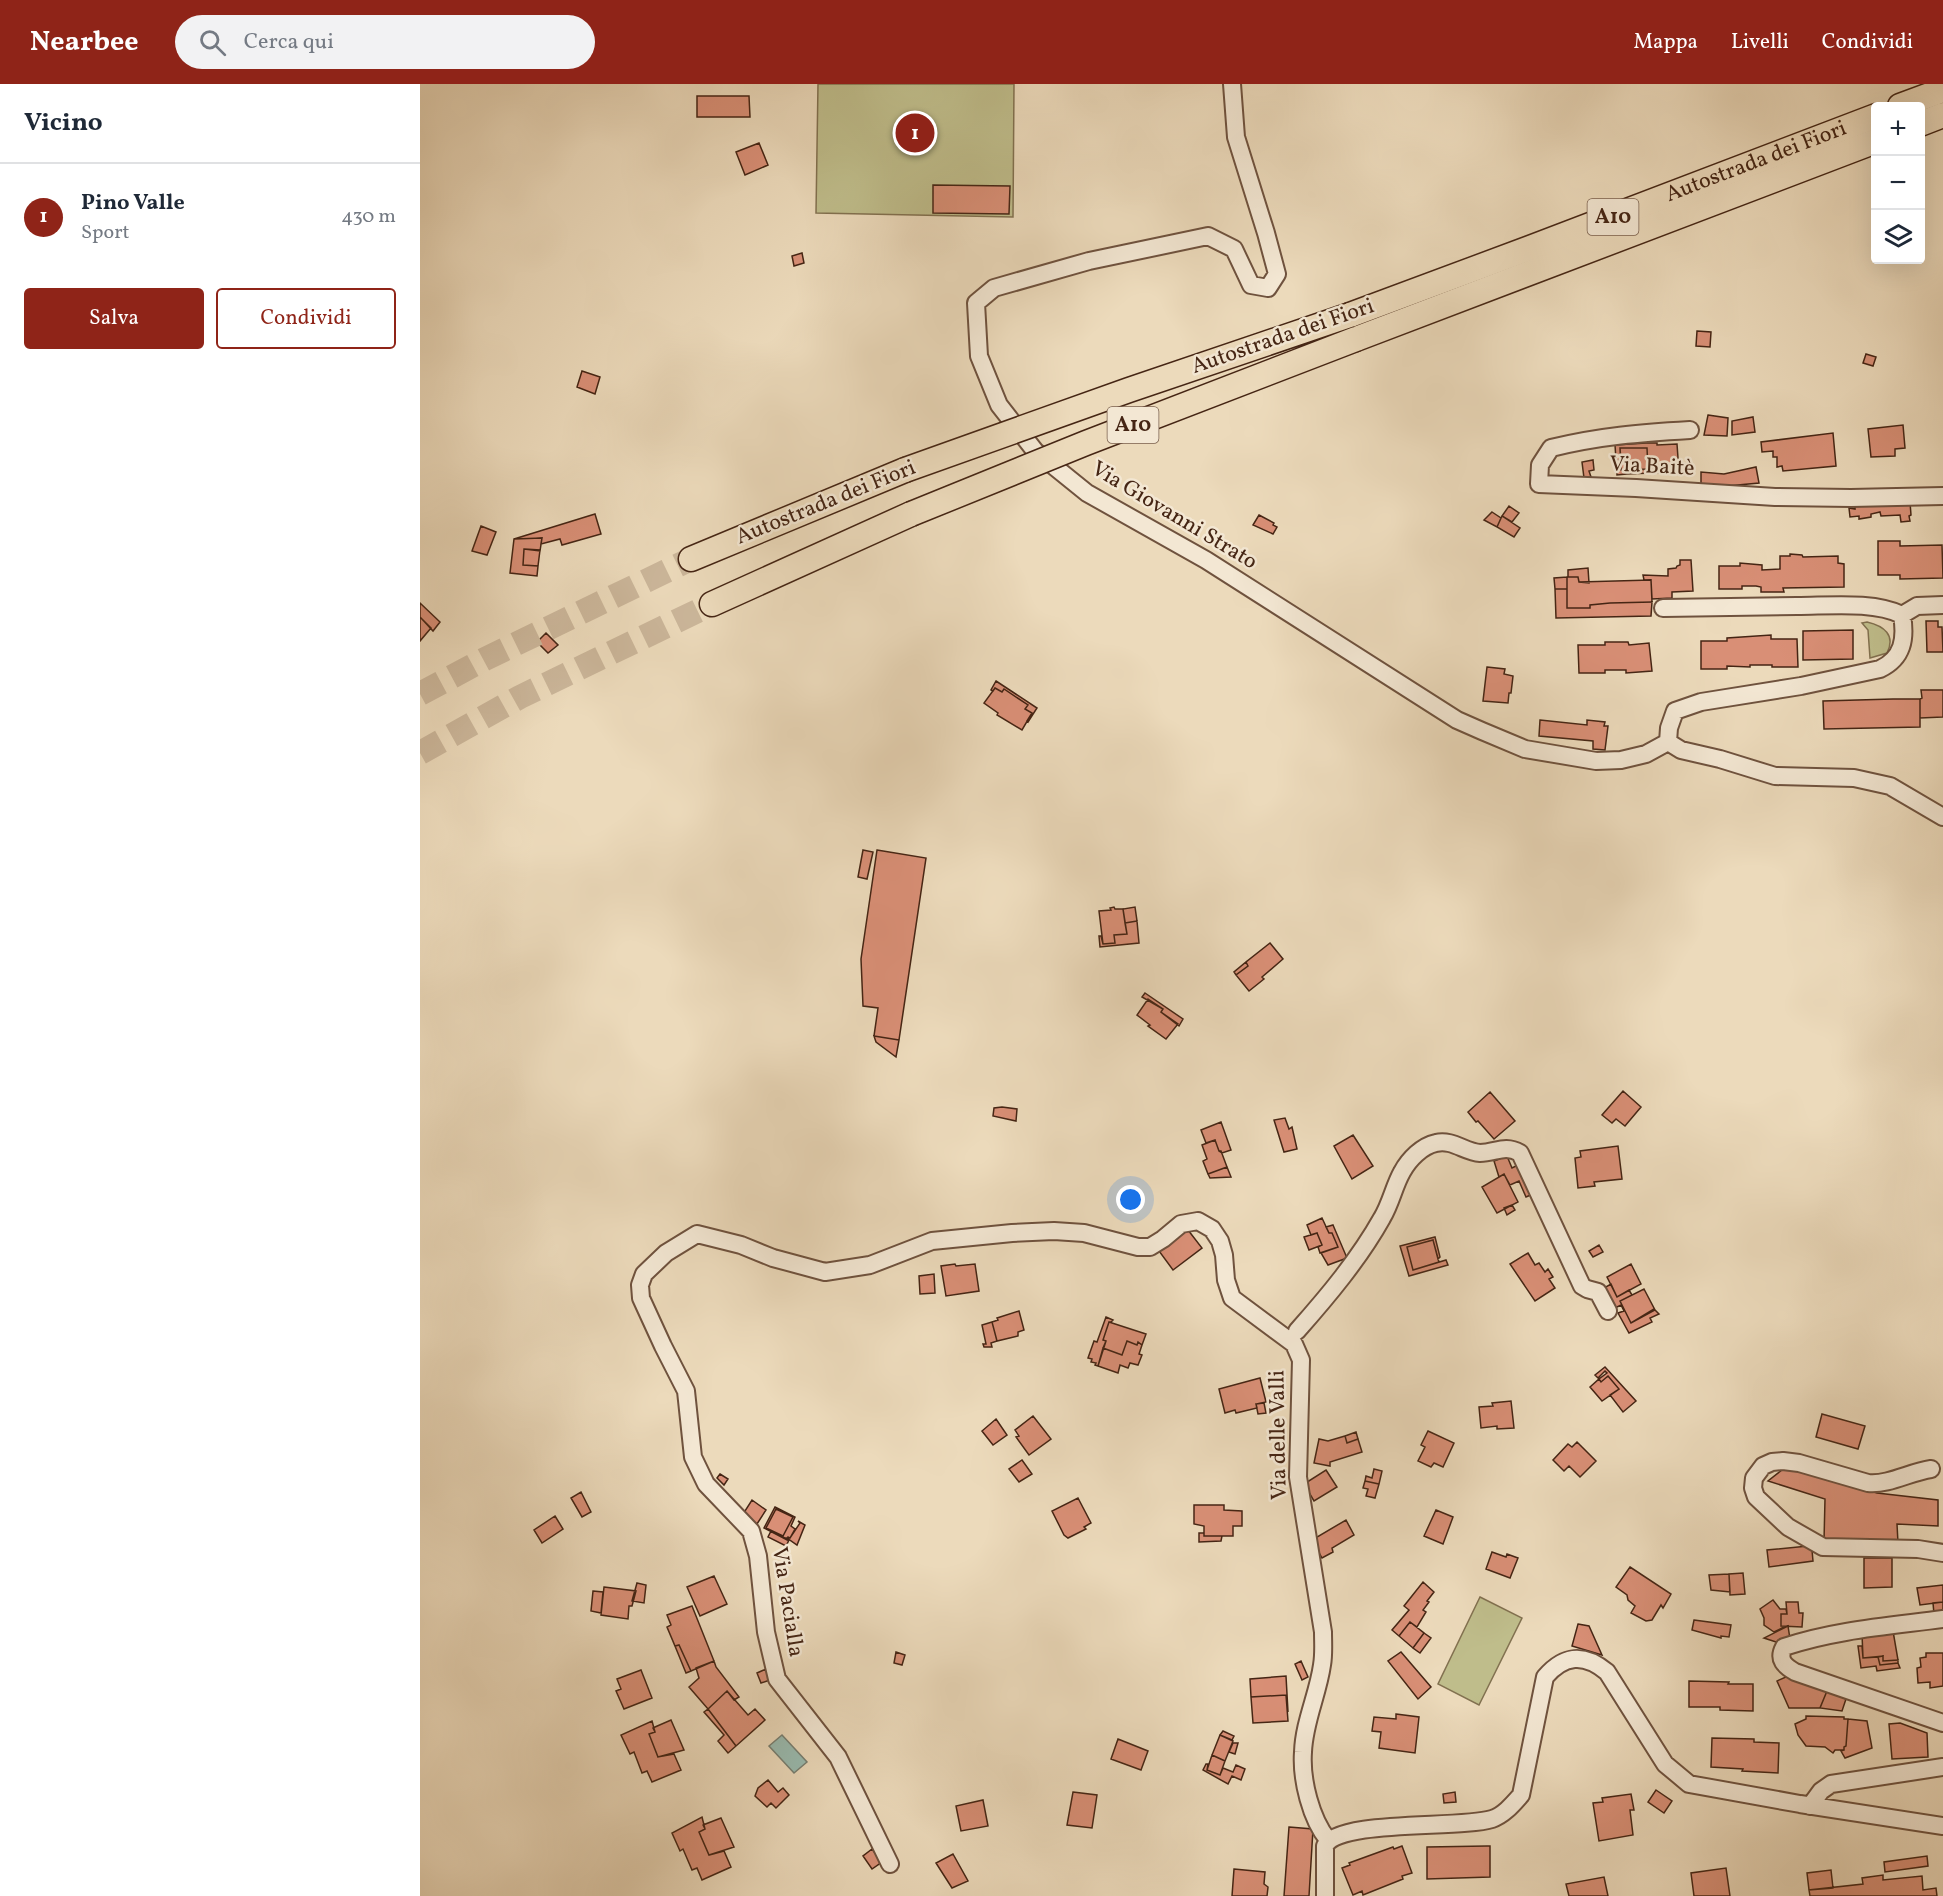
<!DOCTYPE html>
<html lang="it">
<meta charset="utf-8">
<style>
body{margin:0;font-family:Vollkorn,serif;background:#f2f2f3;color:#1f2937}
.controls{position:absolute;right:18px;top:18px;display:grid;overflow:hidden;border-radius:6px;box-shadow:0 6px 24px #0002}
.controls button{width:54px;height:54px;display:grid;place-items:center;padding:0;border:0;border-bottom:2px solid #e0e1e3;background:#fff;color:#1f2937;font:30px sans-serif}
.you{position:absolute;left:711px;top:1116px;width:21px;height:21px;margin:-15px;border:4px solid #fff;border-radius:50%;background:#1a73e8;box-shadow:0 0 0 9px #1a73e833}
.badge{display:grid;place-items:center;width:39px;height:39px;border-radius:50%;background:#8f2418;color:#fff;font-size:20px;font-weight:700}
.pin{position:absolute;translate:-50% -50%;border:3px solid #fff;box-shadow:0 2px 6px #0006}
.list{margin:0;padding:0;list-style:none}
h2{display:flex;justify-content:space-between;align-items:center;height:78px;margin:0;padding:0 24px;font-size:26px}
h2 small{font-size:20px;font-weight:400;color:#747a83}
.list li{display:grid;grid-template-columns:39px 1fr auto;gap:18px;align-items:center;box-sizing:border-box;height:108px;padding:0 24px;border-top:2px solid #e0e1e3}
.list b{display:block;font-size:22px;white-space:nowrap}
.list p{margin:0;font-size:20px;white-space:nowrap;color:#747a83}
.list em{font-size:20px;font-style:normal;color:#747a83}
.actions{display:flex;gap:12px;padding:18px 24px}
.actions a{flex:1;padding:14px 0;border:2px solid #8f2418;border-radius:6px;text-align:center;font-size:21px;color:#8f2418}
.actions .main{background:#8f2418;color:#fff}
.icon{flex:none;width:33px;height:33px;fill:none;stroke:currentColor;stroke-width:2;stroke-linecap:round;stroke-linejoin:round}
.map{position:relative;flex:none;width:1523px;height:1812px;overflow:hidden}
header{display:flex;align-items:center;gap:36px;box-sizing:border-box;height:84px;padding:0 30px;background:#8f2418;color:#fff}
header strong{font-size:28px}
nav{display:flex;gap:33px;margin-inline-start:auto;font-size:21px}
.search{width:420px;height:54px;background:#f2f2f3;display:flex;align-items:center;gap:15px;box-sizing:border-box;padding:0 21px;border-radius:33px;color:#747a83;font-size:22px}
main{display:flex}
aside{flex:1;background:#fff}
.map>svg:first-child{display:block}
</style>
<header>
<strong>Nearbee</strong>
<div class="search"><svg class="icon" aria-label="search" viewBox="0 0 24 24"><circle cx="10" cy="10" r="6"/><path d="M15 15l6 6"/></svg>Cerca qui</div>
<nav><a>Mappa</a><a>Livelli</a><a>Condividi</a></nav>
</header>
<main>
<aside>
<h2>Vicino<small></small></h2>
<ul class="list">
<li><span class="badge">1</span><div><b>Pino Valle</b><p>Sport</p></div><em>430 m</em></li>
</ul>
<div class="actions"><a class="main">Salva</a><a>Condividi</a></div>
</aside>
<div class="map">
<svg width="1523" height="1812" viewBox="0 0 1523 1812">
<rect width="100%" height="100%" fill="#ecdabb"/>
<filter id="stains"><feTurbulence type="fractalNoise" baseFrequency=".00333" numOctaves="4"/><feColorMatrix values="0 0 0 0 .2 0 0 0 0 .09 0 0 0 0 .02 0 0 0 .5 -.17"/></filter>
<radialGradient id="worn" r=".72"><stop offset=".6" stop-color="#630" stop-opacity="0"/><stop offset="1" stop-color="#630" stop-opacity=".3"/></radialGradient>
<path fill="#bfbd8b" stroke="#827150" stroke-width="1.5" d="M398,0H594L593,133L396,129Z
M1447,538C1464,542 1476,551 1467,569L1450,574L1448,546L1442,539Z
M1060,1513L1102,1534L1059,1621L1018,1600Z"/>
<path fill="#99bbb0" stroke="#777f72" stroke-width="1.5" d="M362,1651L387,1678L374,1689L349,1662Z"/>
<path fill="#d98f76" stroke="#452514" stroke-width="1.5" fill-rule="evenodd" d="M277,12H329L330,33H277Z
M339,59L348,81L325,91L316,68Z
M513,101L590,102L589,130L513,129Z
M382,169L384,179L374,182L372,172Z
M1277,247L1291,248L1290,263L1276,262Z
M1446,270L1456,273L1453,282L1443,279Z
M162,287L180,293L175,310L157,303Z
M1288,331L1308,334L1307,352L1284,351Z
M1333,333L1335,348L1312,351V337Z
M1483,341L1485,364L1475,365V372L1451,373L1448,345Z
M1413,349L1416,382L1363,387L1362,382L1357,383V373H1353V367L1342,368L1341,358Z
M1226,359H1237V361L1257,360L1259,388L1206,390V387L1228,385L1227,364H1200L1201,377L1196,376L1195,361Z
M1200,364H1227L1228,385L1201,386Z
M1173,376L1174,386L1169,387L1171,393L1164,394L1162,378Z
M1196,376L1201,377V386L1206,387V390L1197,391Z
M1336,383L1339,399L1307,402L1281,401V388L1304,390Z
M1490,418L1491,431L1489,432L1490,437L1481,438L1480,431L1461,432L1460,428L1451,430V433L1439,435V432L1430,433L1429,424L1435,425V421L1462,422Z
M1089,422L1099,429L1092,438L1082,432Z
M1072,428L1081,434L1077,443L1064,436Z
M175,430L181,450L142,461L140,455L121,460L122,454L94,455Z
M839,431L854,439L853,441L857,443L853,450L833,441Z
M1082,432L1100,444L1094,453L1077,443Z
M61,442L76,448L67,471L52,467Z
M122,454L120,467L104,465L103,481L118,482L117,492L90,489L94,455Z
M1458,457H1480V462L1522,461L1523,494L1480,495V491H1458Z
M104,465L120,466L118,482L103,481Z
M1370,470L1382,471L1383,473L1418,472V479L1424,480V503L1363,504L1364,508H1341V503L1336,502H1322V505H1299V482H1320V479L1342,481V486L1360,485V472H1370Z
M1260,476H1271L1273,507L1252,508V514L1232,515L1231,496H1224L1223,491L1248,492V485L1256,484L1257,482L1260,481Z
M1168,484L1169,499L1159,498L1158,493H1148V486Z
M1147,493H1158L1159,498L1231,496L1232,518L1190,519L1170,521V524H1147Z
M1147,493V505H1135L1134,494Z
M1135,505H1147V524H1170V521L1190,519L1232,518L1231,532L1136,534Z
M0,519L20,538L13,547L0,533Z
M0,533L11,544L0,557Z
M1506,537H1518V543H1522L1523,568H1507Z
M1433,546V575L1383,576V547Z
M126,549L138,561L128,569L117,558Z
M1351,551V555H1377L1378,583H1352V581H1330V583L1307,582V585H1281V557H1307V554Z
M1185,558H1208L1209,561L1229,559L1232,587L1206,589V586H1185V589H1159L1158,561H1185Z
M1067,583L1085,585L1084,590L1093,592L1091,609H1089L1088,619L1063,617Z
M576,597L617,624L608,638L607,637L612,629L605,625L608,621L584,605L582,608L575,604L573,607L571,606Z
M575,604L582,608L584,605L608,621L605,625L612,629L602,646L577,631L578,629L564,619Z
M1501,606H1523V633L1500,634V615L1502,614Z
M1473,615H1500V643L1404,645L1403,617Z
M1120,636L1167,641V636L1185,638L1184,642H1188L1185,666L1173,665V657L1119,652Z
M443,766L453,768L447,795L438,793Z
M457,766L506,774L479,956L454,952L458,924L443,922L441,875Z
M694,823L695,825H703L707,850L694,851L695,859L683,860L679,827L691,826L690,824Z
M715,823L717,837L705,839L703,825Z
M717,837L719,859L680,863L679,852H681L683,860L695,859L694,851L707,850L705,839Z
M850,859L863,875L842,893L844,895L829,907L816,891L828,882L826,878Z
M826,878L828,882L816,891L814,888Z
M725,909L763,935L759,942L741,928L743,925L722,913Z
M728,915L743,925L741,928L758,940L746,955L728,942L730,941L717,931Z
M454,952L479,956L476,973L456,958Z
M1203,1007L1221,1023L1205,1042L1196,1035L1192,1039L1182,1031Z
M1070,1008L1095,1037L1074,1055L1058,1037L1056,1038L1048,1028Z
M582,1023L597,1025L596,1037L573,1032L574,1024Z
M865,1034L869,1045L872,1043L877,1065L864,1068L854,1036Z
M801,1038L811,1066L802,1069L799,1067L795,1056L786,1059L781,1046Z
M933,1051L953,1082L932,1095L914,1062Z
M795,1056L799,1067H801L807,1083L788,1090L783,1077L787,1075L782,1061Z
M1198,1062L1202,1095L1174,1098L1175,1102L1158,1104L1155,1074L1161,1073L1160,1067Z
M1087,1072L1092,1084L1100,1080L1113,1110L1106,1113L1099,1097L1090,1101L1084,1090L1079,1093L1074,1077Z
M807,1083L811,1093L790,1094L788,1090Z
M1084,1090L1098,1118L1077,1129L1062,1103Z
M1092,1121L1095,1126L1087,1131L1084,1124Z
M902,1134L909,1149H912L918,1163L900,1169L898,1163L902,1161L897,1149L891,1151L887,1141Z
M913,1141L927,1174L908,1181L901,1169L918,1163L912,1149H909L906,1143Z
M768,1146L782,1164L753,1186L739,1167Z
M897,1149L902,1161L889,1166L884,1153Z
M1015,1153L1020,1173L1018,1175L1013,1156L987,1163L993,1186L1026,1176L1028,1181L989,1192L980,1162Z
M1013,1156L1019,1178L993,1186L987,1163Z
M1179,1161L1183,1168L1173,1173L1169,1167Z
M1108,1169L1115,1181L1119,1179L1125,1188L1128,1185L1133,1193L1129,1195L1135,1204L1115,1217L1090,1180Z
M535,1180L536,1182L555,1180L559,1207L526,1212L521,1182Z
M1211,1180L1221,1200L1197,1213L1187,1193Z
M514,1190L515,1209L500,1210L499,1192Z
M1191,1200L1197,1213L1209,1206L1212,1211L1200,1217L1211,1239L1234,1225L1239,1230L1230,1234L1232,1238L1209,1249L1198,1229L1204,1227L1201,1221L1195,1224L1184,1204Z
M1224,1205L1235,1226L1211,1239L1200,1217Z
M599,1227L604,1246L598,1248V1252L577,1257L572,1238L578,1236L577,1234Z
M686,1233L693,1236L691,1238H689L683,1256L686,1257L678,1282L675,1281L676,1279L671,1278L672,1275L668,1274L674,1257L677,1258Z
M572,1238L577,1257L571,1259L572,1263H564L563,1260H566L562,1241Z
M689,1238L726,1250L722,1261L718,1258L717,1261L707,1257L702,1271L683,1264L686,1257L683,1256Z
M707,1257L717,1261L718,1258L722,1261L719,1270L722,1271L718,1281L710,1279L708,1284L700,1281L698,1289L678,1282L683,1264L702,1271Z
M1185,1283L1216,1317L1203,1328L1190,1311L1199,1305L1188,1292L1181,1298L1179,1295L1187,1289L1185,1287L1178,1294L1175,1291Z
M1188,1292L1199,1305L1182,1317L1170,1303L1179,1295L1181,1298Z
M840,1294L846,1318L836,1320L837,1324L816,1329L815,1326L805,1329L799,1305Z
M1091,1317L1094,1344L1077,1345V1342L1061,1344L1059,1323L1073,1322L1072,1319Z
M844,1319L846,1329L838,1330L836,1320Z
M1402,1330L1445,1342L1438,1365L1396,1353Z
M613,1332L631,1355L609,1371L596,1353L599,1352L595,1346Z
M576,1335L587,1351L573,1361L562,1347Z
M1008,1347L1034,1359L1023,1383L1014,1379L1011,1383L998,1377L1005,1363L1001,1361Z
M936,1348L938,1355L927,1359L925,1352Z
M925,1352L927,1359L938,1355L942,1368L910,1378V1382L894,1379L899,1355L908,1357Z
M1157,1358L1176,1377L1160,1393L1149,1382L1144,1387L1133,1376L1148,1360L1152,1363Z
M602,1376L612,1390L599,1398L589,1385Z
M1367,1382L1457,1409L1518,1416V1442L1477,1440L1478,1459L1404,1457L1405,1415L1348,1397Z
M954,1385L962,1387L959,1400L945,1397L946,1392L952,1394Z
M906,1386L917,1403L894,1417L884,1400Z
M300,1390L308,1395L304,1401L297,1394Z
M945,1397L959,1400L955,1414L946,1412L948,1405L943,1404Z
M161,1408L171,1428L162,1433L151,1414Z
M658,1414L671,1439L664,1443L666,1445L648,1454L644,1451L632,1427Z
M332,1416L346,1426L337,1440L323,1430Z
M774,1421H804V1426L822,1427V1442H813V1452H784V1442L774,1440Z
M355,1423L375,1433L371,1442L375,1445L370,1454L368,1453L367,1456L344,1444ZM356,1425L373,1433L363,1452L346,1444Z
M356,1425L373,1433L363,1452L346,1444Z
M1016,1426L1033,1433L1023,1460L1004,1452Z
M135,1432L143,1445L122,1459L114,1446Z
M926,1436L934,1451L912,1464L913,1468L902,1474L892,1456Z
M378,1437L385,1441L377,1461L367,1454H370L380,1439Z
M351,1447L369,1456L366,1462L348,1453Z
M779,1449H784V1452H802L801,1457L779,1458Z
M1388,1462L1392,1466L1393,1477L1349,1483L1347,1466Z
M1072,1468L1086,1473L1087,1470L1098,1474L1090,1494L1066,1485Z
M1444,1474H1472V1503L1444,1504Z
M1210,1483L1251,1510L1243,1524L1241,1521L1232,1536L1226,1537L1211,1529L1215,1522L1208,1516L1207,1511L1196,1503Z
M1323,1489L1325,1510L1310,1511L1309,1490Z
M1309,1490L1310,1508L1291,1506L1289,1491Z
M294,1492L307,1520L280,1532L267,1503Z
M1003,1498L1014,1508L1007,1517L1009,1518L1003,1526L1006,1528L997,1543L990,1538L979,1552L972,1546L989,1526L984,1522Z
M217,1499L226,1501L224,1519L212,1517Z
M1523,1501V1518L1500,1521L1497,1504Z
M184,1503L216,1507L212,1522H209L208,1535L181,1531Z
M173,1507L183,1508L181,1529L171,1527Z
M1353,1516L1360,1525H1366L1367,1530H1361V1542L1364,1543L1354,1548L1344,1541V1534L1340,1525Z
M1366,1518H1378L1379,1529H1383L1382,1543L1361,1542V1530H1367Z
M1523,1518V1529L1514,1530L1513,1519Z
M272,1522L294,1577L271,1587L259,1561L255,1562L247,1543L251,1541L247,1531Z
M1274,1536L1311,1541L1309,1553L1301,1552V1554L1272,1546Z
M990,1538L1004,1549L993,1564L979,1552Z
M1158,1540L1169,1542L1182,1571L1152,1562Z
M1368,1542L1370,1555L1356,1558L1344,1554Z
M1473,1547L1478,1576L1463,1577V1572L1443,1574L1442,1550Z
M1004,1549L1011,1554L1000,1569L993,1564Z
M259,1561L271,1587L266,1589L255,1562Z
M1438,1562H1442L1443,1574L1458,1573L1460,1581L1478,1579L1480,1584L1457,1587L1456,1582L1441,1584Z
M476,1568L485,1571L482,1581L474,1579Z
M981,1568L1011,1603L998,1615L968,1577Z
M1506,1569H1523V1602L1510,1604V1598L1498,1599L1497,1584L1501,1583L1500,1574L1506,1573Z
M1463,1572V1577L1478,1576V1579L1460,1581L1458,1573Z
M294,1577L296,1583L319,1613L314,1616L307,1607L288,1625L269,1603L279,1594L276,1584Z
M881,1577L888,1593L882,1596L875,1580Z
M346,1585L350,1596L341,1599L337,1589Z
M221,1586L232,1614L204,1625L196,1607L201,1605L197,1595Z
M866,1592L868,1628L866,1611L831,1613L830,1595Z
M1368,1592L1407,1607L1400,1624H1369L1357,1597Z
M1269,1597L1309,1598L1308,1600H1333V1627L1300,1626V1623H1269Z
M307,1607L328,1631L335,1625L345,1636L316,1662L288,1625Z
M1407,1607L1426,1615L1422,1627L1400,1624Z
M866,1611L868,1637L833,1639L831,1613Z
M288,1625L316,1662L308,1669L298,1657L304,1651L284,1628Z
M976,1630L999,1633L995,1669L959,1664L961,1648L952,1647L954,1633L976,1635Z
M1386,1632L1424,1633V1635H1428L1426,1662L1424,1663V1666H1415L1413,1669L1405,1663L1386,1662L1378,1651L1375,1640L1386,1635Z
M1428,1635L1447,1637L1452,1664L1425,1674L1421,1667L1424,1666V1663L1426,1662Z
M251,1636L264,1666L238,1673L229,1650L235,1648L233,1644L235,1643Z
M232,1637L235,1648L229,1650L238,1673L254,1670L261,1686L232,1698L227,1687L222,1689L214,1668L210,1670L201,1651Z
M1480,1639L1507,1649L1508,1673L1472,1675L1469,1640Z
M803,1647L814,1652L812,1656L800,1651Z
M800,1651L813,1657L805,1677L792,1671Z
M1292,1654L1334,1655V1658L1359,1659L1358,1689L1322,1687L1323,1685L1291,1683Z
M698,1655L728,1667L721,1686L691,1675Z
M813,1659H818L815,1670L809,1668Z
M792,1671L805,1677L800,1691L787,1686Z
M786,1680H788L787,1686L800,1691L803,1684L813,1688L816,1681L825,1685L821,1696L812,1692L808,1700L783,1686Z
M348,1696L358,1708L363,1704L369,1711L356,1724L351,1719L347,1723L335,1712L338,1704Z
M1236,1706L1252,1717L1244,1729L1228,1718Z
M653,1708L677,1711L672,1744L647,1741Z
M1035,1708L1036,1718L1024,1719L1023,1710Z
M1211,1710L1214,1726H1210L1213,1751L1179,1757L1173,1719L1183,1718L1182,1714Z
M563,1716L568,1742L541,1747L536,1722Z
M282,1733L285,1745L279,1748L289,1771L304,1767L311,1783L282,1796L277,1784L272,1786L263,1765L260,1767L252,1749Z
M301,1734L314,1763L289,1771L279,1748L285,1745L283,1741Z
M869,1743L893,1745L889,1812H864Z
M982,1762L992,1789L982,1792L983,1795L943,1811L942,1807L933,1811L922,1784L930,1781L929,1779L973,1763L974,1765Z
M1067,1762H1070V1793L1007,1795V1763Z
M452,1765L462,1778L452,1785L443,1772Z
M533,1770L548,1797L532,1804L516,1779Z
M1507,1772L1508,1782L1465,1788L1464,1778Z
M1306,1784L1310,1812H1274L1271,1789Z
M814,1785L845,1788L844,1800L848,1803L847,1812H812Z
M1411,1786L1413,1804L1389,1806L1387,1789Z
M1463,1791V1796L1502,1792L1503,1806L1516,1804L1517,1812H1390L1389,1806L1443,1800L1442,1794Z
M1184,1793L1188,1812H1149L1146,1800Z"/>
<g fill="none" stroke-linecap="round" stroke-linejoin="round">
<path stroke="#cbb69a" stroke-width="24" stroke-dasharray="24 12" stroke-linecap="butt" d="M0,610L65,575L271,475
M0,669L100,613L292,520"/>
<defs>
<path id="minor" d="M812,0L816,53L846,149L857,190L848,204L831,201L814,165L788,152L669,177L574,204L556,219L559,272L579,321L615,367L667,409L786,476L1037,636L1062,647L1105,665L1176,677L1201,676L1226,670L1248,658
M1270,346C1220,349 1180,352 1131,364L1120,381L1119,400L1216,404L1355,413L1431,414L1523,412
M1243,524C1288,523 1333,523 1377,522C1409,522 1454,517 1482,531
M1248,658L1249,644L1255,627L1281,618L1381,602L1460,585C1483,574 1486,555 1482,531L1497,522L1523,521
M1248,658L1261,666L1300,675L1355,692L1434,694L1470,702L1523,733
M877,1247C908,1212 939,1175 962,1134C971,1119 974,1102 982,1088C989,1075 1002,1062 1016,1059C1032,1055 1045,1068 1060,1069C1076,1069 1084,1060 1100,1069L1162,1202L1167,1205L1178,1208L1188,1227
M1511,1385C1490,1388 1469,1401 1448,1399L1379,1379L1363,1377L1352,1378L1343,1382L1334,1394L1333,1404L1336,1413L1368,1443L1403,1463L1498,1465L1523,1469
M1523,1535C1470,1542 1414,1546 1364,1563C1357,1576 1365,1582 1375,1588L1523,1639
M1390,1722L1401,1707L1411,1700L1523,1683
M470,1780L418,1673L357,1595L346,1548L338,1472L331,1447L286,1400L273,1373L266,1307L243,1262L221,1214L220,1201L224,1190L246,1169L277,1150L321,1161L353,1174L405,1188L450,1181L512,1157L592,1149L634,1147L664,1149L718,1163H730L743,1155L761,1140L778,1137L792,1145L800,1157L804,1171L806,1196L812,1214L874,1260L881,1276L878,1393L903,1548C903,1559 904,1570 902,1581C898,1610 884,1638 883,1668C881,1696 891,1735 908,1756
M905,1812V1762C918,1735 1040,1745 1072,1735C1084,1731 1093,1720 1101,1711L1125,1593C1144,1571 1164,1569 1187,1588L1245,1680L1269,1700L1380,1720L1523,1742"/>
<g id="highway">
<path d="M1480,22L1523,6"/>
<path d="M1500,40L1523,31"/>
<path id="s1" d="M930,231L1110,164L1456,32"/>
<path d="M936,255L1456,57"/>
<path d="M271,475L485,386"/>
<path d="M292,520L491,430"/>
</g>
</defs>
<use href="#minor" stroke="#6f523e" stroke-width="20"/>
<use href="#highway" stroke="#452514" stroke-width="27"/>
<use href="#minor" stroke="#f3e7d3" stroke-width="16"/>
<use href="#highway" stroke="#ecdabb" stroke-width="24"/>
<defs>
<path id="highway-bridge" d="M485,386L709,306L930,231
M491,430L666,359L936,255"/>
</defs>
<use href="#highway-bridge" stroke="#452514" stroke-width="27" stroke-linecap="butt"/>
<use href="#highway-bridge" stroke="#ecdabb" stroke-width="24"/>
</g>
<g text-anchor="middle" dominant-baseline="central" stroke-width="5" stroke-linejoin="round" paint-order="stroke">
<g fill="#f3e7d3" stroke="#795f4d" stroke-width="1.5">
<rect x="1167.5" y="115" width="51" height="36" rx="4.5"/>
<rect x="687.5" y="323" width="51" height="36" rx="4.5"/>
</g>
<g font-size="21" font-weight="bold" fill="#452514">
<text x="1193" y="133">A10</text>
<text x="713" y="341">A10</text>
</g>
<g font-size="22" fill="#452514" stroke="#f3e7d3">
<text stroke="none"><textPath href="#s1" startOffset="434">Autostrada dei Fiori</textPath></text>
<text transform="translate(863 253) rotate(-19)">Autostrada dei Fiori</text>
<text transform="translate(1232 383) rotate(3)">Via Baitè</text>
<text transform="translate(406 419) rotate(-22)">Autostrada dei Fiori</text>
<text transform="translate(754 432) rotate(31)">Via Giovanni Strato</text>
<text transform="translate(859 1351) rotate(-91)">Via delle Valli</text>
<text transform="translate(367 1518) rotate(81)">Via Pacialla</text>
</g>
</g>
<rect width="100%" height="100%" filter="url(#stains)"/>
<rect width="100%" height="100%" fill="url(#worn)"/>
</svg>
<div class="controls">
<button>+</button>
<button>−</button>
<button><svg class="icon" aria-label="layers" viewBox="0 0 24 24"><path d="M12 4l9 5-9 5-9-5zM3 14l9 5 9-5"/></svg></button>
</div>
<div class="you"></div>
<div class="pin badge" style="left:495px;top:49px">1</div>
</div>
</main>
